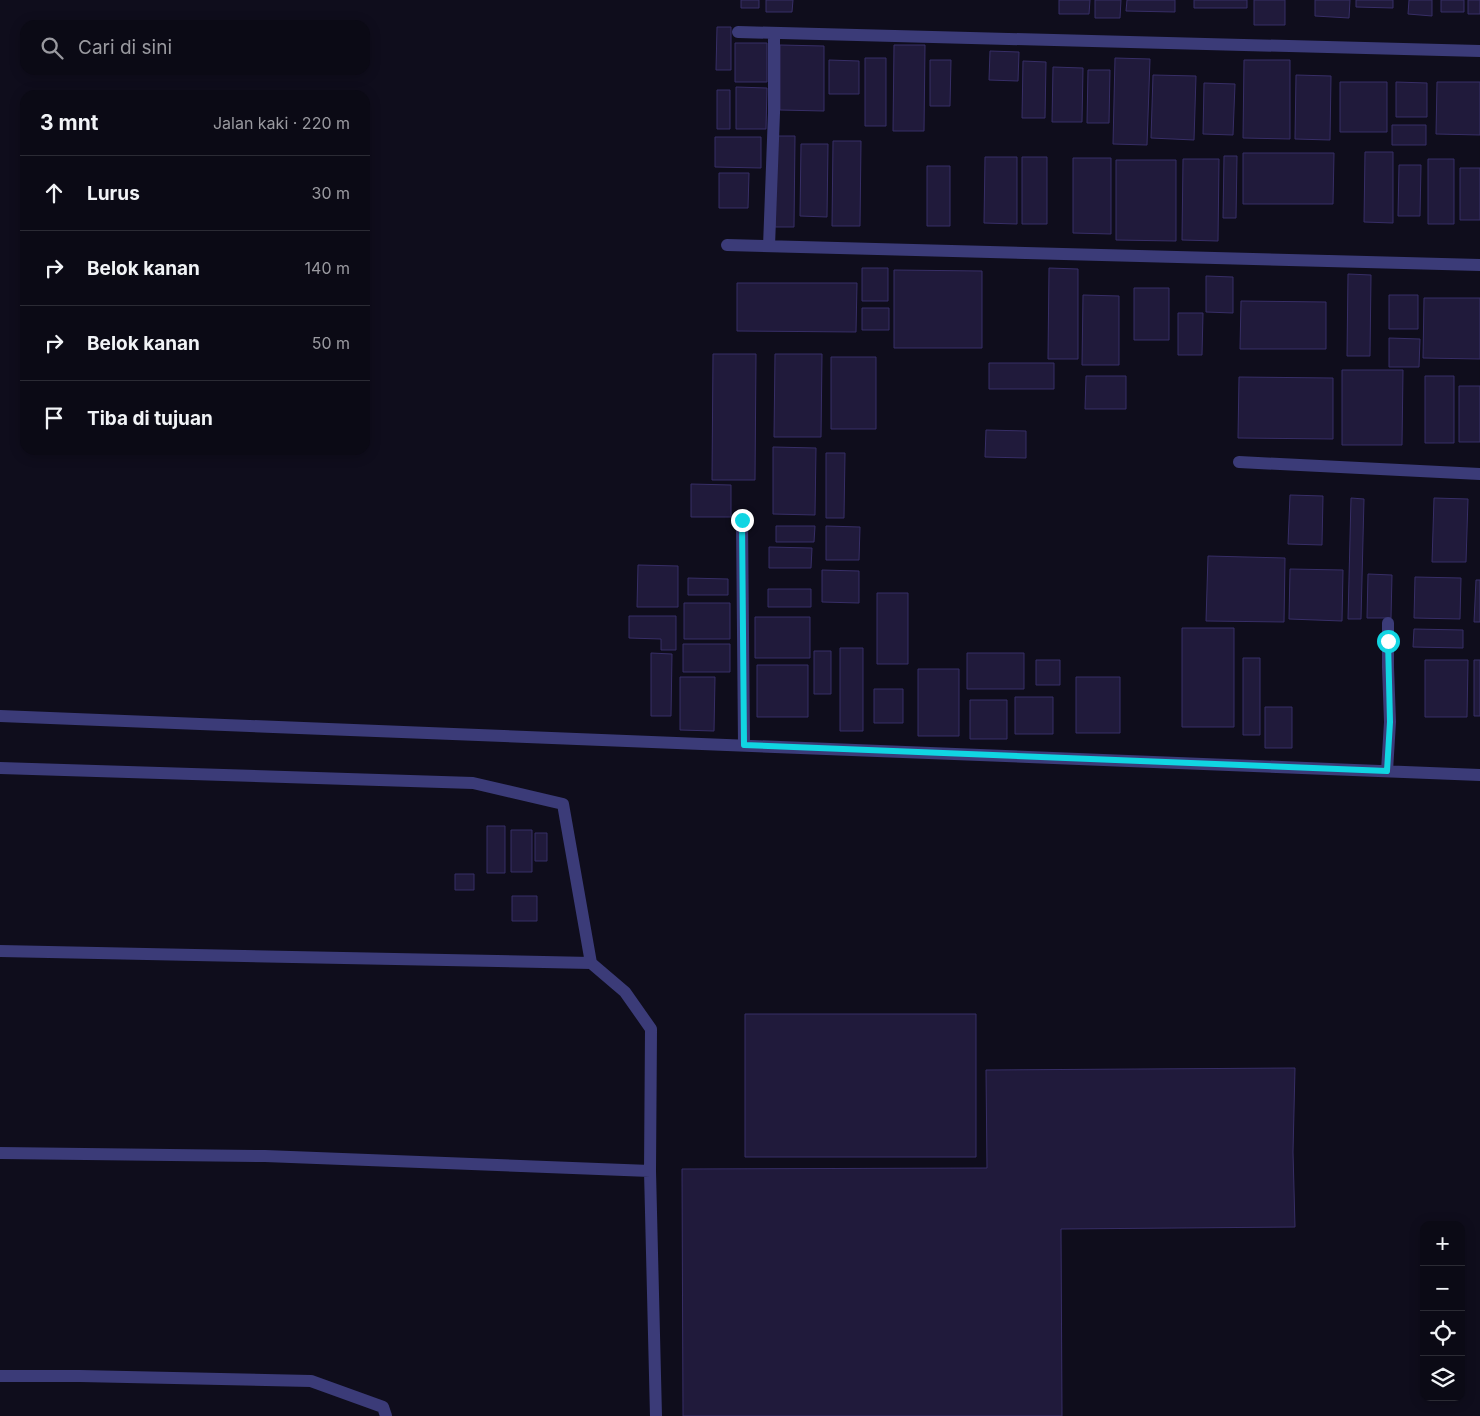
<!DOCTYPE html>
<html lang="id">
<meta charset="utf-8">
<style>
body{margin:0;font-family:Inter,sans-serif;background:#14131e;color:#f1f3f6}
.controls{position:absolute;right:15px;bottom:15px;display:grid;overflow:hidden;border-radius:10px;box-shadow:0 2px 12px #0003}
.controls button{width:45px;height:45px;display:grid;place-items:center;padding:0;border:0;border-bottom:1px solid #2b2b34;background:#0b0a15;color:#f1f3f6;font:25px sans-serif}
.stop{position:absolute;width:15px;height:15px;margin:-11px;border:4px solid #11d5e2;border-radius:50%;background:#fff}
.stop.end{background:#11d5e2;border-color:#fff;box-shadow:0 1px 5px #0008}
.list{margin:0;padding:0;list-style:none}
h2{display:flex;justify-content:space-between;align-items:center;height:65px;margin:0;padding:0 20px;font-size:21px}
h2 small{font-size:16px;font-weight:400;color:#9a9aa0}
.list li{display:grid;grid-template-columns:32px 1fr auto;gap:15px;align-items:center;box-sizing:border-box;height:75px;padding:0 20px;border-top:1px solid #2b2b34}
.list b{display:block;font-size:19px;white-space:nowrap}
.list em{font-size:16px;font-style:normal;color:#9a9aa0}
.icon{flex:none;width:28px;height:28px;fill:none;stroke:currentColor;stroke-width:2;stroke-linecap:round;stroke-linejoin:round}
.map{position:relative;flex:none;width:1480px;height:1416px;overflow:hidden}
.search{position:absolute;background:#0b0a15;box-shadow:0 2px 12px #0003;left:20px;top:20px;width:350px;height:55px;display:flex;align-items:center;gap:12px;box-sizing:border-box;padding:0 18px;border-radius:15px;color:#9a9aa0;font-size:19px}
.panel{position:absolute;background:#0b0a15;box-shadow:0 2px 12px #0003;left:20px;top:90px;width:350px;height:365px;border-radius:15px}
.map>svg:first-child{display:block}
</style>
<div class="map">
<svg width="1480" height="1416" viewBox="0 0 1480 1416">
<rect width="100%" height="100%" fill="#0f0d1c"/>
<path fill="#201a3b" stroke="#372e66" d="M741,0H759V8H741Z
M766,0H793L792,12H766Z
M1059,0H1090L1089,14H1059Z
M1095,0H1121L1120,18H1095Z
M1127,0H1175V12L1126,11Z
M1194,0H1247V8H1194Z
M1254,0H1285V25H1254Z
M1315,0H1350L1349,18L1315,16Z
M1356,0H1393V8L1356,7Z
M1409,0H1432V16L1408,14Z
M1441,0H1464V12H1441Z
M1468,0H1480V14H1468Z
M717,27H731V70H716Z
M735,43H767V82H735Z
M780,45L824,46V111L780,110Z
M894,45H925L924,131H893Z
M990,51L1019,52L1018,81L989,80Z
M865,58H886V126H865Z
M1115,58L1150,59L1147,145L1113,144Z
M829,60L859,61V94H829Z
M930,60H951L950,106H930Z
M1244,60H1290V139L1243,138Z
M1023,61L1046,62L1045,118H1022Z
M1053,67L1083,68L1082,122H1052Z
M1088,70H1110L1109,123H1087Z
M1153,75L1196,76L1194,140L1151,138Z
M1296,75L1331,76L1330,140L1295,139Z
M1340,82H1387V132H1340Z
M1396,82L1427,83V117H1396Z
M1437,82H1480V135L1436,134Z
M1204,83L1235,84L1233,135L1203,134Z
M736,87L767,88L766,129H736Z
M717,90H730V129H717Z
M1392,125H1426V145H1392Z
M775,136H795L794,227H775Z
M715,137H761V168L715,167Z
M833,141H861L860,226H832Z
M801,144H828L827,217L800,216Z
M1365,152H1393V223L1364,222Z
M1243,153H1334L1333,204H1243Z
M1224,156H1237L1236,218H1223Z
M985,157H1017V224L984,223Z
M1022,157H1047V224H1022Z
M1073,158H1111V234L1073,233Z
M1183,159H1219L1218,241L1182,240Z
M1428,159H1454V224H1428Z
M1116,160H1176V241L1116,240Z
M1399,165H1421L1420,216H1398Z
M927,166H950V226H927Z
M1460,168H1480V220H1460Z
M719,173H749L748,208H719Z
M862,268H888V301H862Z
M1049,268L1078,269V359H1048Z
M894,270L982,271V348H894Z
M1348,274L1371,275L1370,356H1347Z
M1206,276L1233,277V313L1206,312Z
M737,283H857L856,332L737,331Z
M1134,288H1169V340H1134Z
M1083,295L1119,296V365H1082Z
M1389,295H1418V329H1389Z
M1424,298H1480V359L1423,358Z
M1241,301L1326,302V349H1240Z
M862,308H889V330H862Z
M1178,313H1203L1202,355H1178Z
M1389,338L1420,339L1419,367H1389Z
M713,354H756L755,480H712Z
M775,354H822L821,437H774Z
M831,357H876V429H831Z
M989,363H1054V389H989Z
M1342,370H1403L1402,445H1342Z
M1086,376H1126V409H1085Z
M1425,376H1454V443H1425Z
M1239,377L1333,378V439L1238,438Z
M1459,386H1480V442H1459Z
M986,430L1026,431V458L985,457Z
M773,447L816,448L815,515L773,514Z
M826,453H845L844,518H826Z
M691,484L731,485V517H691Z
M1290,495L1323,496L1322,545L1288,544Z
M1351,498L1364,499L1361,619H1348Z
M1434,498L1468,499L1466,562H1432Z
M776,526H815L814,542H776Z
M826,526L860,527L859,560H826Z
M769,547L812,548L811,568H769Z
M1208,556L1285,558L1284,622L1206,621Z
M638,565L678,566V607H637Z
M1290,569L1343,570L1342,621L1289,619Z
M822,570L859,571V603L822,602Z
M1368,574L1392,575L1391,618H1367Z
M1415,577L1461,578L1460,619L1414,618Z
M688,578L728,579V595H688Z
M1476,580H1480V622H1474Z
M768,589H811V607H768Z
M877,593H908V664H877Z
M684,603H730V639H684Z
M629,616H676V650H661V639L629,638Z
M755,617H810V658H755Z
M1182,628H1234V727H1182Z
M1414,629L1463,630V648L1413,647Z
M683,644H730V672H683Z
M840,648H863V731H840Z
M814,651H831V694H814Z
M651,653L672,654L671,716H651Z
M967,653H1024V689H967Z
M1243,658H1260V735H1243Z
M1036,660H1060V685H1036Z
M1425,660H1468L1467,717H1425Z
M1474,660H1480V716H1474Z
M757,665H808V717H757Z
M918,669H959V736H918Z
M680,677H715L714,731L680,730Z
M1076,677H1120V733H1076Z
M874,689H903V723H874Z
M1015,697H1053V734H1015Z
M970,700H1007V739H970Z
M1265,707H1292V748H1265Z
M487,826H505V873H487Z
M511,830H532V872H511Z
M535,833H547V861H535Z
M455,874H474V890H455Z
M512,896H537V921H512Z
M745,1014H976V1157H745Z
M1295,1068L1293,1152L1295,1227L1061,1229L1062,1416H683L682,1169L987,1168L986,1070Z"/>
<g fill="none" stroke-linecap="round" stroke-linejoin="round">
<path stroke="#3b3b78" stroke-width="12" d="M738,32L1480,51
M727,245L1480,265
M769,246L774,113V33
M1239,462L1480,474
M742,520L744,745
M0,716L1480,775
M0,768L473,783L563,804L591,963L625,992L651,1029L650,1171L656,1416
M1387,771L1390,722L1388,667V623
M0,951L591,963
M0,1153L265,1156L650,1171
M0,1376H80L311,1381L383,1407L386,1416"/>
</g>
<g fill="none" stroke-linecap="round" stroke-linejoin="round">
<path stroke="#11d5e2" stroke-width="6" d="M742,520L744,745L1387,771L1390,722L1388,641"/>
</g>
</svg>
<div class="controls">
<button>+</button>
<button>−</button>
<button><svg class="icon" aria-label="locate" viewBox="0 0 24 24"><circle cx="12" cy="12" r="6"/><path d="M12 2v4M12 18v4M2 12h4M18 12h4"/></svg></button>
<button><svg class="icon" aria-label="layers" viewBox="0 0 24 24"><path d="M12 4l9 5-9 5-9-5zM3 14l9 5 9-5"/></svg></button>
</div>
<div class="stop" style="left:1388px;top:641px"></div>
<div class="stop end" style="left:742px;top:520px"></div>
<div class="search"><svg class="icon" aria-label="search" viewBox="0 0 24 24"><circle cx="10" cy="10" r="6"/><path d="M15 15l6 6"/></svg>Cari di sini</div>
<section class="panel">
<h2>3 mnt<small>Jalan kaki · 220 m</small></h2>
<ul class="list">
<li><svg class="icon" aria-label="ahead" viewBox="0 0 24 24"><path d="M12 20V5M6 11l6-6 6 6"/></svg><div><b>Lurus</b></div><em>30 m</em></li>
<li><svg class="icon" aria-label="right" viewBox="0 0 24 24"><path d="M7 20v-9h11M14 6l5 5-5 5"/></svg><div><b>Belok kanan</b></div><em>140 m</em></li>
<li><svg class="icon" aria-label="right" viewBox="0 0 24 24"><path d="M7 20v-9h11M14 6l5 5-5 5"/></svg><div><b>Belok kanan</b></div><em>50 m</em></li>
<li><svg class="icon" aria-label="arrive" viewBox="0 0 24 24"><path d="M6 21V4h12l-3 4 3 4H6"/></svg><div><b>Tiba di tujuan</b></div></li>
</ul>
</section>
</div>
